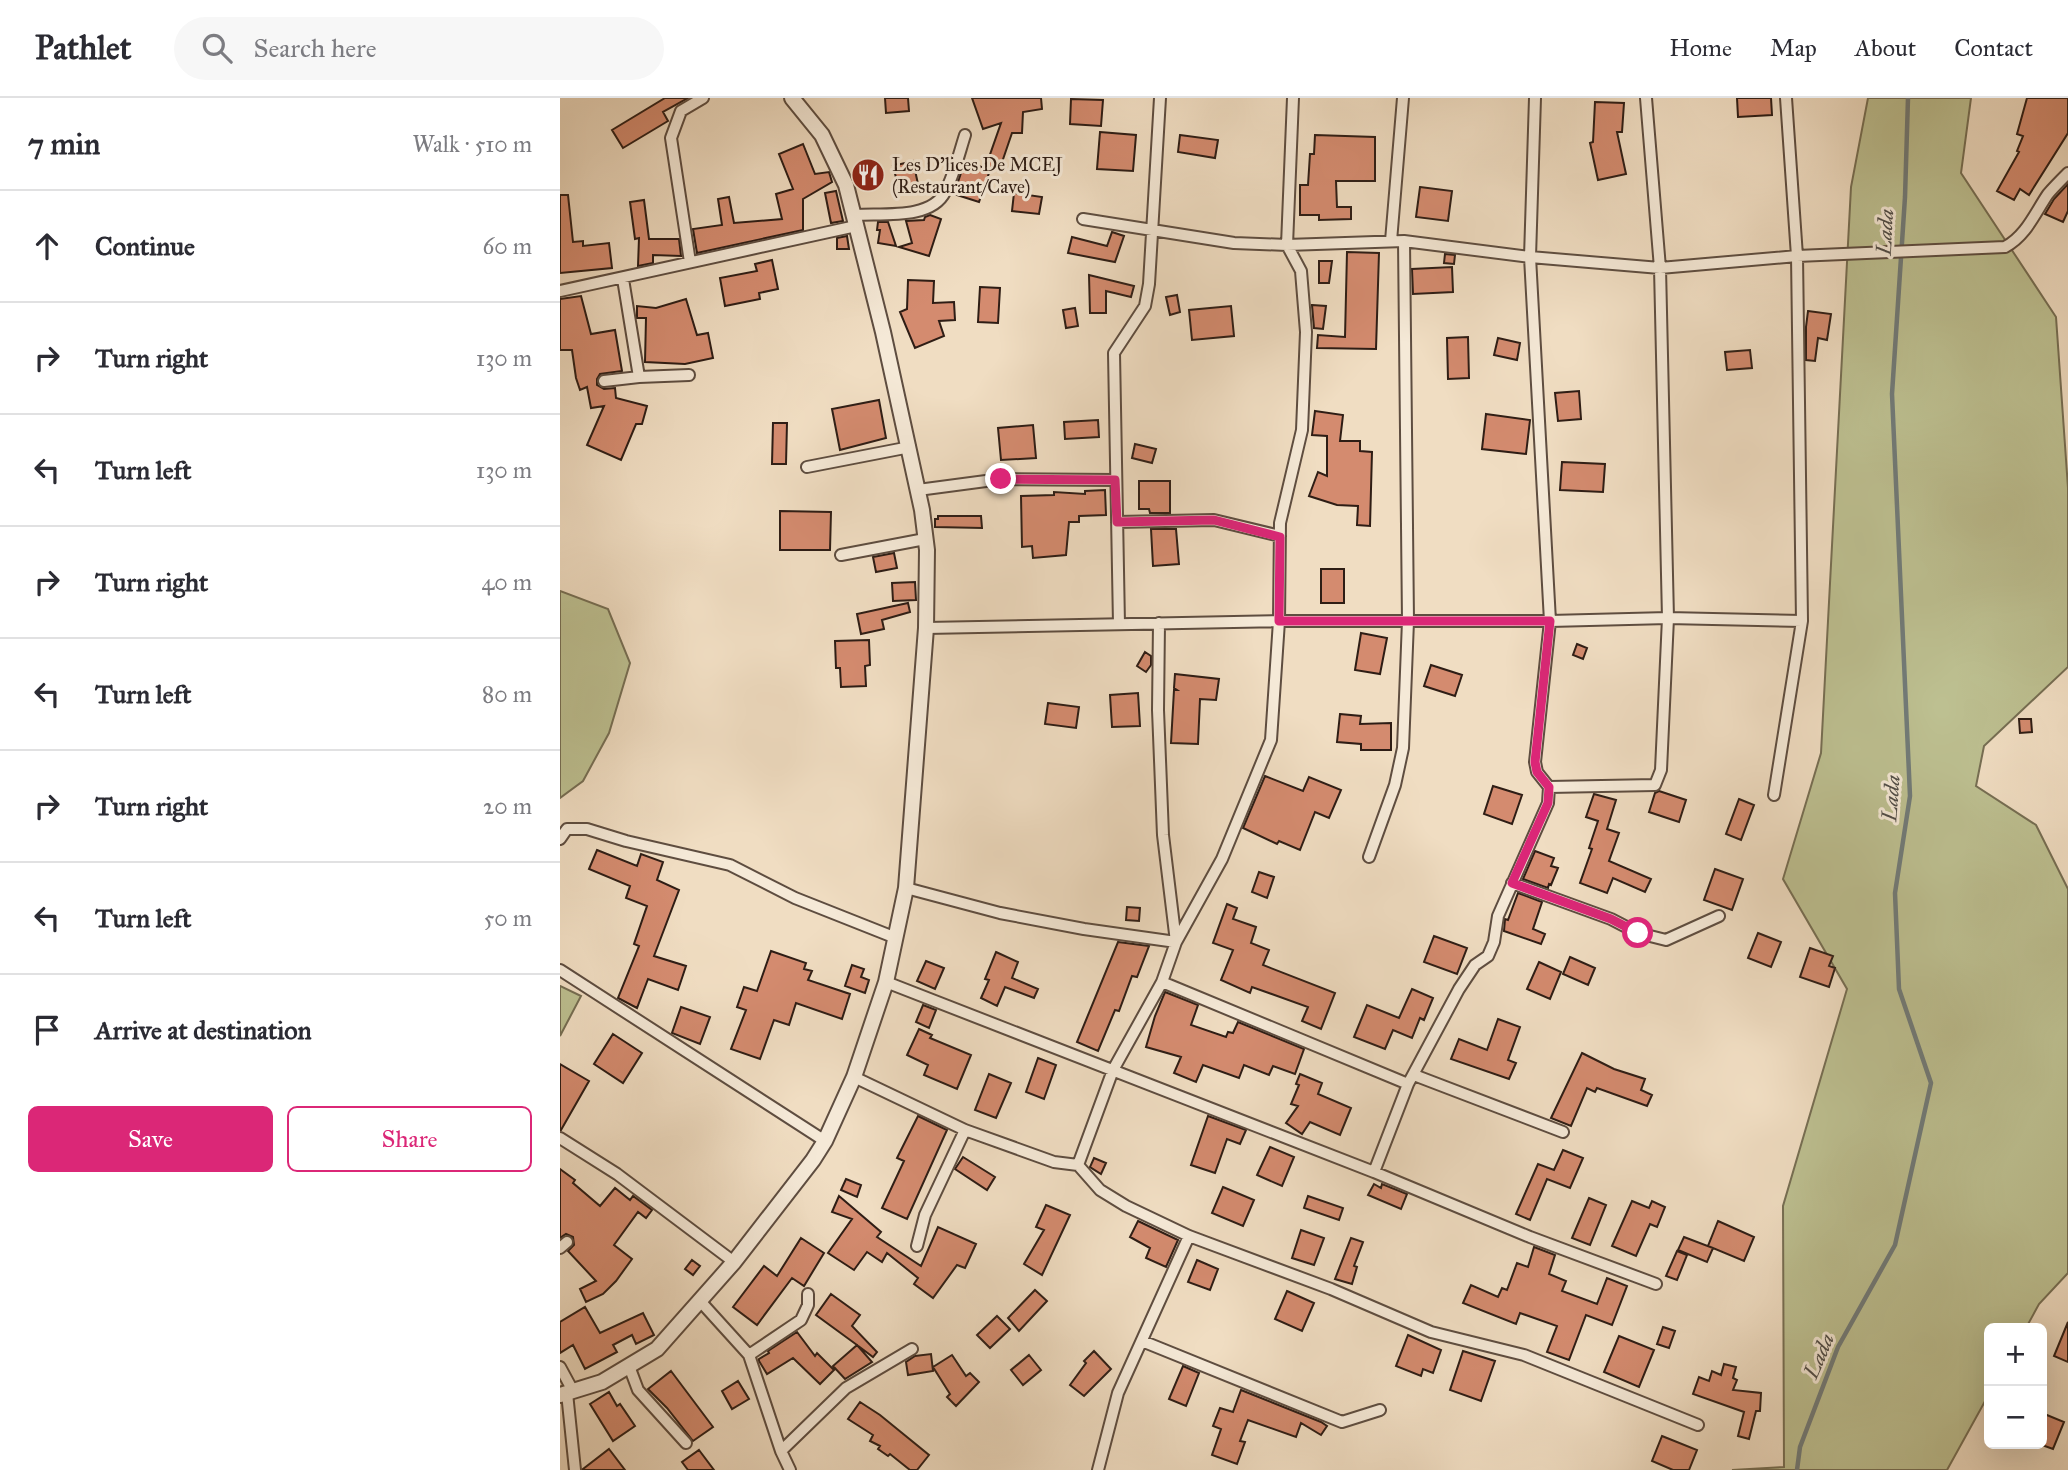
<!DOCTYPE html>
<meta charset="utf-8">
<style>
body{margin:0;font-family:"IM FELL Great Primer",serif;background:#f7f7f7;color:#2b2b33}
.controls{position:absolute;right:21px;bottom:21px;display:grid;overflow:hidden;border-radius:10px;box-shadow:0 7px 28px #0002}
.controls button{width:63px;height:63px;display:grid;place-items:center;padding:0;border:0;border-bottom:2px solid #e1e1e2;background:#fff;color:#2b2b33;font:35px sans-serif}
.stop{position:absolute;width:21px;height:21px;margin:-16px;border:5px solid #db2777;border-radius:50%;background:#fff}
.stop.end{background:#db2777;border-color:#fff;box-shadow:0 2px 7px #0008}
.list{margin:0;padding:0;list-style:none}
h2{display:flex;justify-content:space-between;align-items:center;height:91px;margin:0;padding:0 28px;font-size:30px}
h2 small{font-size:23px;font-weight:400;color:#7c7c81}
.list li{display:grid;grid-template-columns:46px 1fr auto;gap:21px;align-items:center;box-sizing:border-box;height:112px;padding:0 28px;border-top:2px solid #e1e1e2}
.list b{display:block;font-size:26px;white-space:nowrap}
.list em{font-size:23px;font-style:normal;color:#7c7c81}
.actions{display:flex;gap:14px;padding:21px 28px}
.actions a{flex:1;padding:16px 0;border:2px solid #db2777;border-radius:10px;text-align:center;font-size:24px;color:#db2777}
.actions .main{background:#db2777;color:#fff}
.icon{flex:none;width:38px;height:38px;fill:none;stroke:currentColor;stroke-width:2;stroke-linecap:round;stroke-linejoin:round}
.map{position:relative;flex:none;width:1508px;height:1372px;overflow:hidden}
header{display:flex;align-items:center;gap:42px;box-sizing:border-box;height:98px;padding:0 35px;background:#fff;border-bottom:2px solid #e1e1e2}
header strong{font-size:33px}
nav{display:flex;gap:38px;margin-inline-start:auto;font-size:24px}
.search{width:490px;height:63px;background:#f7f7f7;display:flex;align-items:center;gap:18px;box-sizing:border-box;padding:0 24px;border-radius:38px;color:#7c7c81;font-size:26px}
main{display:flex}
aside{flex:1;background:#fff}
.map>svg:first-child{display:block}
</style>
<header>
<strong>Pathlet</strong>
<div class="search"><svg class="icon" aria-label="search" viewBox="0 0 24 24"><circle cx="10" cy="10" r="6"/><path d="M15 15l6 6"/></svg>Search here</div>
<nav><a>Home</a><a>Map</a><a>About</a><a>Contact</a></nav>
</header>
<main>
<aside>
<h2>7 min<small>Walk · 510 m</small></h2>
<ul class="list">
<li><svg class="icon" aria-label="ahead" viewBox="0 0 24 24"><path d="M12 20V5M6 11l6-6 6 6"/></svg><div><b>Continue</b></div><em>60 m</em></li>
<li><svg class="icon" aria-label="right" viewBox="0 0 24 24"><path d="M7 20v-9h11M14 6l5 5-5 5"/></svg><div><b>Turn right</b></div><em>130 m</em></li>
<li><svg class="icon" aria-label="left" viewBox="0 0 24 24"><path d="M17 20v-9H6M10 6l-5 5 5 5"/></svg><div><b>Turn left</b></div><em>130 m</em></li>
<li><svg class="icon" aria-label="right" viewBox="0 0 24 24"><path d="M7 20v-9h11M14 6l5 5-5 5"/></svg><div><b>Turn right</b></div><em>40 m</em></li>
<li><svg class="icon" aria-label="left" viewBox="0 0 24 24"><path d="M17 20v-9H6M10 6l-5 5 5 5"/></svg><div><b>Turn left</b></div><em>80 m</em></li>
<li><svg class="icon" aria-label="right" viewBox="0 0 24 24"><path d="M7 20v-9h11M14 6l5 5-5 5"/></svg><div><b>Turn right</b></div><em>20 m</em></li>
<li><svg class="icon" aria-label="left" viewBox="0 0 24 24"><path d="M17 20v-9H6M10 6l-5 5 5 5"/></svg><div><b>Turn left</b></div><em>50 m</em></li>
<li><svg class="icon" aria-label="arrive" viewBox="0 0 24 24"><path d="M6 21V4h12l-3 4 3 4H6"/></svg><div><b>Arrive at destination</b></div></li>
</ul>
<div class="actions"><a class="main">Save</a><a>Share</a></div>
</aside>
<div class="map">
<svg width="1508" height="1372" viewBox="0 0 1508 1372">
<rect width="100%" height="100%" fill="#f0ddc2"/>
<filter id="stains"><feTurbulence type="fractalNoise" baseFrequency=".00286" numOctaves="4"/><feColorMatrix values="0 0 0 0 .2 0 0 0 0 .09 0 0 0 0 .02 0 0 0 .5 -.17"/></filter>
<radialGradient id="worn" r=".72"><stop offset=".6" stop-color="#630" stop-opacity="0"/><stop offset="1" stop-color="#630" stop-opacity=".3"/></radialGradient>
<path fill="#bdc091" stroke="#766e53" stroke-width="2" d="M1308,0H1411L1401,75L1496,219L1508,390V569L1424,648L1416,688L1476,727L1508,791V1175L1479,1206L1466,1230H1429V1296L1387,1372H1172L1224,1369L1223,1108L1287,891L1223,781L1261,655L1291,89Z
M0,493L48,511L70,565L49,635L23,683L0,700Z
M0,888L21,898L0,938Z"/>
<g fill="none" stroke-linecap="round" stroke-linejoin="round">
<path stroke="#717b79" stroke-width="4.5" d="M1237,1372L1240,1349L1278,1249L1335,1147L1371,985L1339,891L1335,795L1350,698L1332,296L1345,99L1348,0"/>
</g>
<path fill="#d48b6f" stroke="#2e1d15" stroke-width="2" d="M105,0H128L103,14L108,23L63,50L52,32Z
M325,0H348L349,13L326,15Z
M412,0H481L482,11L463,14L462,35H452L439,73L426,68L441,25L423,31Z
M1177,0H1211L1212,17L1178,19Z
M1467,0H1508V35L1469,97L1460,91L1454,102L1437,93L1459,54L1457,53L1463,38L1457,36Z
M511,1L543,2L541,28L510,26Z
M1035,4L1064,5L1062,34H1057L1066,76L1038,82L1030,45L1033,44Z
M540,34L576,37L573,73L537,71Z
M620,37L658,42L655,60L618,54Z
M755,37L815,39V83H776L777,109H791V121L759,122V117H740V87H748L750,56H754Z
M243,46L255,76L269,74L272,84L243,101V132L137,155L133,131L162,127L158,101L169,99L174,125L222,121L216,96L233,91L219,56Z
M353,63L358,86L339,91L333,68Z
M405,63L430,72L419,104L394,96Z
M1508,86V113L1503,124L1485,116L1494,101Z
M860,89L892,93L888,123L856,119Z
M276,93L283,123L271,125L265,95Z
M454,95L482,99L479,116L452,113Z
M0,97H8L13,144L23,143V148L49,145L52,170L0,175Z
M84,102L89,141H119L121,158L93,157V165L78,168L79,140L75,141L70,104Z
M370,117L381,121L369,158L339,149L352,145L346,123L364,122L365,119Z
M318,124H328L336,148L318,145L320,132H317Z
M552,134L564,138L555,164L508,155L512,139L547,148Z
M287,138L289,151H277V140Z
M787,154L819,155L816,251L757,250L758,237L785,239Z
M885,156L895,157L894,166L884,165Z
M212,162L218,191L199,195L200,201L165,208L160,180L197,173L195,166Z
M759,163H772L769,185H759Z
M892,169L893,194L853,196L852,171Z
M529,177L574,188L571,199L546,193V215H530Z
M348,182L374,183L373,205L394,204L395,222L379,223L384,238L355,250L340,214L347,211Z
M420,189L440,190L438,225L418,224Z
M617,197L620,214L610,217L606,199Z
M21,198L31,236L55,232L62,273L40,276L37,281V287L44,291L55,290L56,300L87,308L82,326H76L61,362L27,347L44,308L31,310L27,289L20,292L16,280L12,252H0V201Z
M126,201L137,237L148,235L153,260L125,266L85,264L86,220H77V208L96,210Z
M752,207L766,208L763,231L754,230Z
M671,208L674,238L632,242L629,212Z
M515,210L518,228L506,230L503,212Z
M1248,213L1271,216L1267,242L1258,240L1255,263L1246,262V229Z
M908,239L909,280L888,281L887,240Z
M938,240L960,245L957,262L934,257Z
M1190,252L1192,270L1167,272L1165,254Z
M1019,293L1021,321L998,323L995,295Z
M319,302L326,340L280,352L272,311Z
M755,313L783,317L780,343H800V353L812,354L810,428L797,427L798,408L777,407L749,398L758,374L767,378V338L752,337Z
M926,316L970,322L966,356L922,351Z
M538,322L539,339L505,341L504,324Z
M213,325H227L226,366H212Z
M473,327L476,360L441,362L438,330Z
M575,346L596,351L592,365L572,360Z
M1002,364L1045,366L1043,394L1000,392Z
M579,383H610V415H590L589,411H579Z
M545,392L546,417L519,418V424H509L506,457L473,460L472,448L462,449L461,398L494,397V394L525,396V393Z
M220,413L271,414L270,452H220Z
M378,418H421L422,430L375,429V421H378Z
M591,431H616L619,466L593,468Z
M334,455L337,470L316,474L313,459Z
M761,471H784V505H761Z
M355,484L356,502L333,503L332,485Z
M348,505L350,514L322,522L324,531L301,536L297,516Z
M801,535L827,540L820,576L795,572Z
M309,542L310,567L305,568L306,588L281,589L280,570H276L275,543Z
M1017,546L1027,550L1023,561L1013,557Z
M585,554L591,558V567L586,574L577,568Z
M871,567L902,577L895,598L864,588Z
M615,576L659,581L656,602L640,601L638,646L611,645L614,592H617L614,590Z
M578,595L580,628L552,629L550,597Z
M488,605L519,609L516,630L485,626Z
M780,616L801,618L800,626L831,625V652H801V646L777,644Z
M1459,621H1471L1472,634L1460,635Z
M705,678L743,693L749,679L781,692L769,720L755,714L740,752L719,743L717,746L683,730Z
M933,688L962,697L952,726L924,716Z
M1099,693L1126,702L1119,724L1089,714L1095,695Z
M1034,696L1056,702L1047,731L1059,735L1049,763L1091,781L1085,794L1053,780L1047,795L1020,785L1032,751L1029,750L1038,723L1026,719Z
M1179,701L1194,707L1181,742L1166,736Z
M37,752L77,768L81,756L103,764L97,782L119,792L94,858L126,868L118,892L88,881L77,910L58,900L79,848L74,846L87,808L66,800L70,788L29,771Z
M975,753L994,760L991,768L998,770L991,787L989,786L988,790L963,781Z
M1155,771L1183,781L1172,812L1144,802Z
M699,774L714,779L707,800L692,794Z
M958,795L982,804L973,831L985,836L981,846L944,833L945,821L948,822Z
M667,806L677,810L673,821L696,829L691,845L709,852L703,867L775,895L761,931L742,923L748,909L692,889L690,895L661,882L673,852L653,845Z
M567,809L580,810L579,823L566,822Z
M1198,835L1221,844L1211,869L1188,860Z
M874,838L907,850L897,876L864,864Z
M558,844L589,848L577,879L572,878L559,913L555,912L538,953L517,944Z
M1250,850L1273,858L1269,868L1275,870L1269,889L1240,879Z
M211,853L246,865L244,871L252,873L248,882L290,896L282,921L236,905L229,927L214,922L200,961L171,951L186,912L177,909L184,889L197,893Z
M436,854L458,864L452,880L478,891L474,900L445,889L437,908L421,900L429,882L425,881Z
M1010,859L1035,870L1028,887L1003,876Z
M366,863L384,870L375,891L357,883Z
M979,864L1001,874L990,901L967,891Z
M292,867L304,871L301,879L309,882L305,895L285,888Z
M852,891L873,900L864,922L860,920L852,940L833,932L825,951L794,939L807,907L839,920Z
M605,894L638,907L631,927L666,939L668,934L673,935L678,924L744,951L735,976L713,968L709,977L684,967L679,980L643,967L636,984L614,975L621,959L586,949L595,918Z
M363,907L376,912L369,930L356,924Z
M121,909L150,919L140,946L112,935Z
M938,921L960,929L948,962L956,965L949,981L891,961L899,941L927,952Z
M359,931L372,937L370,940L411,957L397,991L364,977L368,967L347,957Z
M53,936L82,955L63,985L34,966Z
M1022,955L1054,971L1085,981L1081,992L1092,997L1087,1008L1037,990L1035,994L1027,990L1011,1028L991,1020Z
M478,960L496,967L484,1001L466,994Z
M0,966L29,983L1,1032H0Z
M429,976L451,985L436,1020L415,1012Z
M740,976L762,985L758,996L791,1010L780,1037L750,1024L742,1036L726,1025L738,1008L731,1006L739,987L736,986Z
M358,1018L387,1032L347,1121L322,1110L344,1063L337,1060Z
M648,1018L686,1032L680,1046L667,1041L655,1075L631,1067Z
M710,1049L734,1059L722,1088L697,1077Z
M1003,1052L1023,1060L1010,1090L987,1081L970,1122L956,1116L978,1066L994,1072Z
M403,1059L435,1079L427,1092L395,1071Z
M534,1060L546,1065L541,1076L530,1069Z
M0,1071L15,1082L13,1085L40,1108L55,1090L70,1102L73,1098L92,1112L86,1120L78,1114L54,1147L72,1161L56,1183L43,1196L26,1204L20,1191L36,1183L8,1153L14,1147L13,1139L6,1136L0,1140Z
M286,1081L301,1087L297,1099L281,1092Z
M814,1086L821,1090L822,1086L847,1096L841,1111L808,1097Z
M663,1089L694,1102L683,1128L652,1115Z
M279,1098L321,1134L317,1139L361,1168L378,1129L416,1146L405,1170L397,1167L373,1200L354,1186L358,1180L327,1155L322,1164L307,1154L294,1172L268,1155L292,1121L272,1114Z
M748,1098L783,1110L779,1122L744,1110Z
M1029,1100L1046,1107L1030,1147L1012,1140Z
M1072,1103L1089,1110L1092,1103L1105,1109L1097,1129L1090,1126L1076,1158L1052,1148Z
M486,1107L510,1117L482,1177L464,1166L484,1132L476,1129Z
M578,1123L618,1142L606,1169L586,1160L590,1150L570,1139Z
M1158,1123L1194,1139L1184,1163L1148,1148Z
M741,1132L764,1140L754,1167L732,1160Z
M1124,1139L1153,1150L1147,1164L1118,1152Z
M241,1140L264,1155L244,1188L232,1180L197,1227L173,1209L204,1168L217,1178Z
M791,1140L803,1144L794,1168L797,1169L792,1186L775,1181Z
M974,1149L995,1157L989,1176L1006,1183L1002,1193L1037,1206L1047,1180L1067,1188L1052,1227L1026,1217L1009,1262L987,1254L997,1228L960,1215L956,1226L903,1205L911,1187L938,1199L942,1190L947,1192L957,1165L968,1169Z
M1117,1153L1127,1157L1117,1182L1106,1178Z
M132,1162L140,1168L133,1177L125,1171Z
M637,1162L658,1171L650,1192L628,1184Z
M475,1192L487,1203L459,1233L448,1220Z
M727,1193L754,1205L742,1233L715,1221Z
M271,1196L300,1217L292,1228L317,1254L313,1259L297,1247L312,1264L285,1281L273,1268L297,1247L256,1217Z
M25,1209L40,1235L83,1215L94,1237L76,1246L72,1237L53,1247L57,1254L25,1271L13,1247L0,1255V1224Z
M437,1218L450,1231L430,1250L417,1237Z
M1508,1224V1264L1494,1258Z
M1103,1229L1115,1233L1109,1250L1097,1246Z
M237,1234L255,1258L257,1255L274,1272L260,1286L233,1260L207,1276L199,1263V1261L209,1255L208,1253Z
M848,1237L881,1252L873,1275L863,1271L861,1278L836,1268Z
M1059,1238L1094,1252L1079,1289L1044,1274Z
M534,1253L551,1271L524,1298L510,1287L526,1265L524,1263Z
M903,1253L935,1263L921,1303L890,1292Z
M371,1256L373,1273L348,1277L346,1264L355,1258Z
M392,1257L406,1278L410,1275L419,1284L396,1308L387,1299L390,1296L373,1269Z
M469,1257L481,1272L463,1287L451,1272Z
M1164,1266L1176,1269L1173,1280L1177,1282L1173,1292L1201,1295L1200,1313H1196L1189,1341L1178,1338L1184,1314L1133,1296L1139,1279L1149,1283L1152,1273L1161,1277Z
M623,1268L639,1275L626,1308L609,1301Z
M111,1273L153,1329L133,1343L107,1310L88,1291Z
M178,1283L189,1301L172,1311L162,1293Z
M681,1292L761,1324L767,1328L761,1337L741,1325L736,1339L688,1322L680,1343L685,1344L677,1366L652,1357L661,1331L653,1328L660,1310L673,1314Z
M49,1294L57,1308L60,1306L75,1328L53,1343L30,1306Z
M300,1304L320,1317L369,1357L357,1372H350L330,1356L328,1358L318,1351L320,1348L310,1343L313,1337L288,1321Z
M1482,1315L1504,1324L1493,1351L1482,1347Z
M1102,1338L1137,1352L1129,1372H1113L1092,1363Z
M49,1351L65,1372H23V1371Z
M139,1352L154,1372H128L122,1364Z"/>
<g fill="none" stroke-linecap="round" stroke-linejoin="round">
<defs>
<path id="minor" d="M295,117C321,115 371,122 385,94C394,77 399,56 405,37
M523,121L674,145L727,147L844,143L970,159L1100,170L1237,158L1445,149C1466,138 1475,115 1488,96C1494,89 1501,82 1508,75
M831,143L843,0
M130,164L111,40L121,13L143,0
M63,181L79,279
M0,193L296,128
M44,283L79,279L129,277
M247,369L350,349
M358,392L441,381L555,382
M557,424L654,422L720,438
M281,457L365,441
M559,526L554,255L585,208L589,186L600,0
M366,530L719,523H990L1108,520L1242,523
M989,689L1095,687L1101,672L1108,520L1100,170L1086,0
M1214,697L1242,523L1237,158L1226,0
M0,741L7,731H27L66,743L170,767L235,800L336,840
M809,759L835,687L843,650L848,523L844,143
M952,785L1051,821L1078,835L1106,842L1159,818
M346,790L440,815L524,831L616,844L662,761L711,642L719,523L720,425L742,332L746,234L741,173L727,147L733,0
M0,872L265,1043
M326,884L814,1074L970,1139L1096,1186
M602,884L848,986
M854,977L1003,1034
M294,979L405,1032L494,1064L518,1067L540,1092L566,1108L629,1138L771,1191L871,1234L964,1257L1138,1327
M0,1040L57,1076L174,1164
M518,1067L553,972L602,884L616,844L603,737L598,612L599,525
M814,1074L848,986L899,891L915,867L928,858L934,844L938,818L988,705L989,689L977,674L975,664L990,523L970,159L975,0
M357,1148L365,1117L405,1032
M0,1150L7,1144
M141,1204L189,1257L221,1353L230,1372
M582,1243L782,1324L820,1312
M189,1257L241,1222L248,1207V1196
M69,1268L78,1292L126,1345
M0,1269L13,1293
M7,1295L15,1372
M221,1353L286,1290L352,1251
M538,1372L558,1295L629,1138"/>
<path id="tertiary" d="M0,1297L42,1284L97,1251L174,1164L253,1062L265,1043L294,979L326,884L346,790L366,530L367,452L362,412L323,234L286,87L262,37L232,0"/>
</defs>
<use href="#minor" stroke="#5e4d40" stroke-width="14"/>
<use href="#tertiary" stroke="#5e4d40" stroke-width="18"/>
<use href="#minor" stroke="#f5e9d7" stroke-width="10"/>
<use href="#tertiary" stroke="#f5e9d7" stroke-width="14"/>
</g>
<g fill="none" stroke-linecap="round" stroke-linejoin="round">
<path stroke="#db2777" stroke-width="9" d="M441,381L555,382L557,424L654,422L720,439L719,523H990L975,664L977,674L989,689L988,705L952,785L1051,821L1078,835"/>
</g>
<defs>
<symbol id="restaurant-disc" viewBox="-11 -11 22 22"><circle r="9.5" fill="#8f2418" stroke="#f5e9d7"/><path d="M-5-6h1v4h1v-4h1v4h1v-4h1v5L-1.5 .5V6h-2V.5L-5-1ZM5-6V6H3V1.5H1.5Q1.5-4 5-6Z" fill="#fff"/></symbol>
</defs>
<g fill-rule="evenodd">
<use href="#restaurant-disc" x="289" y="58" width="38" height="38"/>
</g>
<g text-anchor="middle" dominant-baseline="central" stroke-width="6" stroke-linejoin="round" paint-order="stroke">
<g font-size="19" fill="#2e1d15" stroke="#f5e9d7" text-anchor="start">
<text x="332" y="66">Les D'lices De MCEJ<tspan x="332" dy="22">(Restaurant/Cave)</tspan></text>
</g>
<g font-size="21" font-style="italic" fill="#4f4c47" stroke="#f5e9d7">
<text transform="translate(1325 134) rotate(-87)">Lada</text>
<text transform="translate(1331 700) rotate(-86)">Lada</text>
<text transform="translate(1259 1258) rotate(-67)">Lada</text>
</g>
</g>
<rect width="100%" height="100%" filter="url(#stains)"/>
<rect width="100%" height="100%" fill="url(#worn)"/>
</svg>
<div class="controls">
<button>+</button>
<button>−</button>
</div>
<div class="stop" style="left:1078px;top:835px"></div>
<div class="stop end" style="left:441px;top:381px"></div>
</div>
</main>
